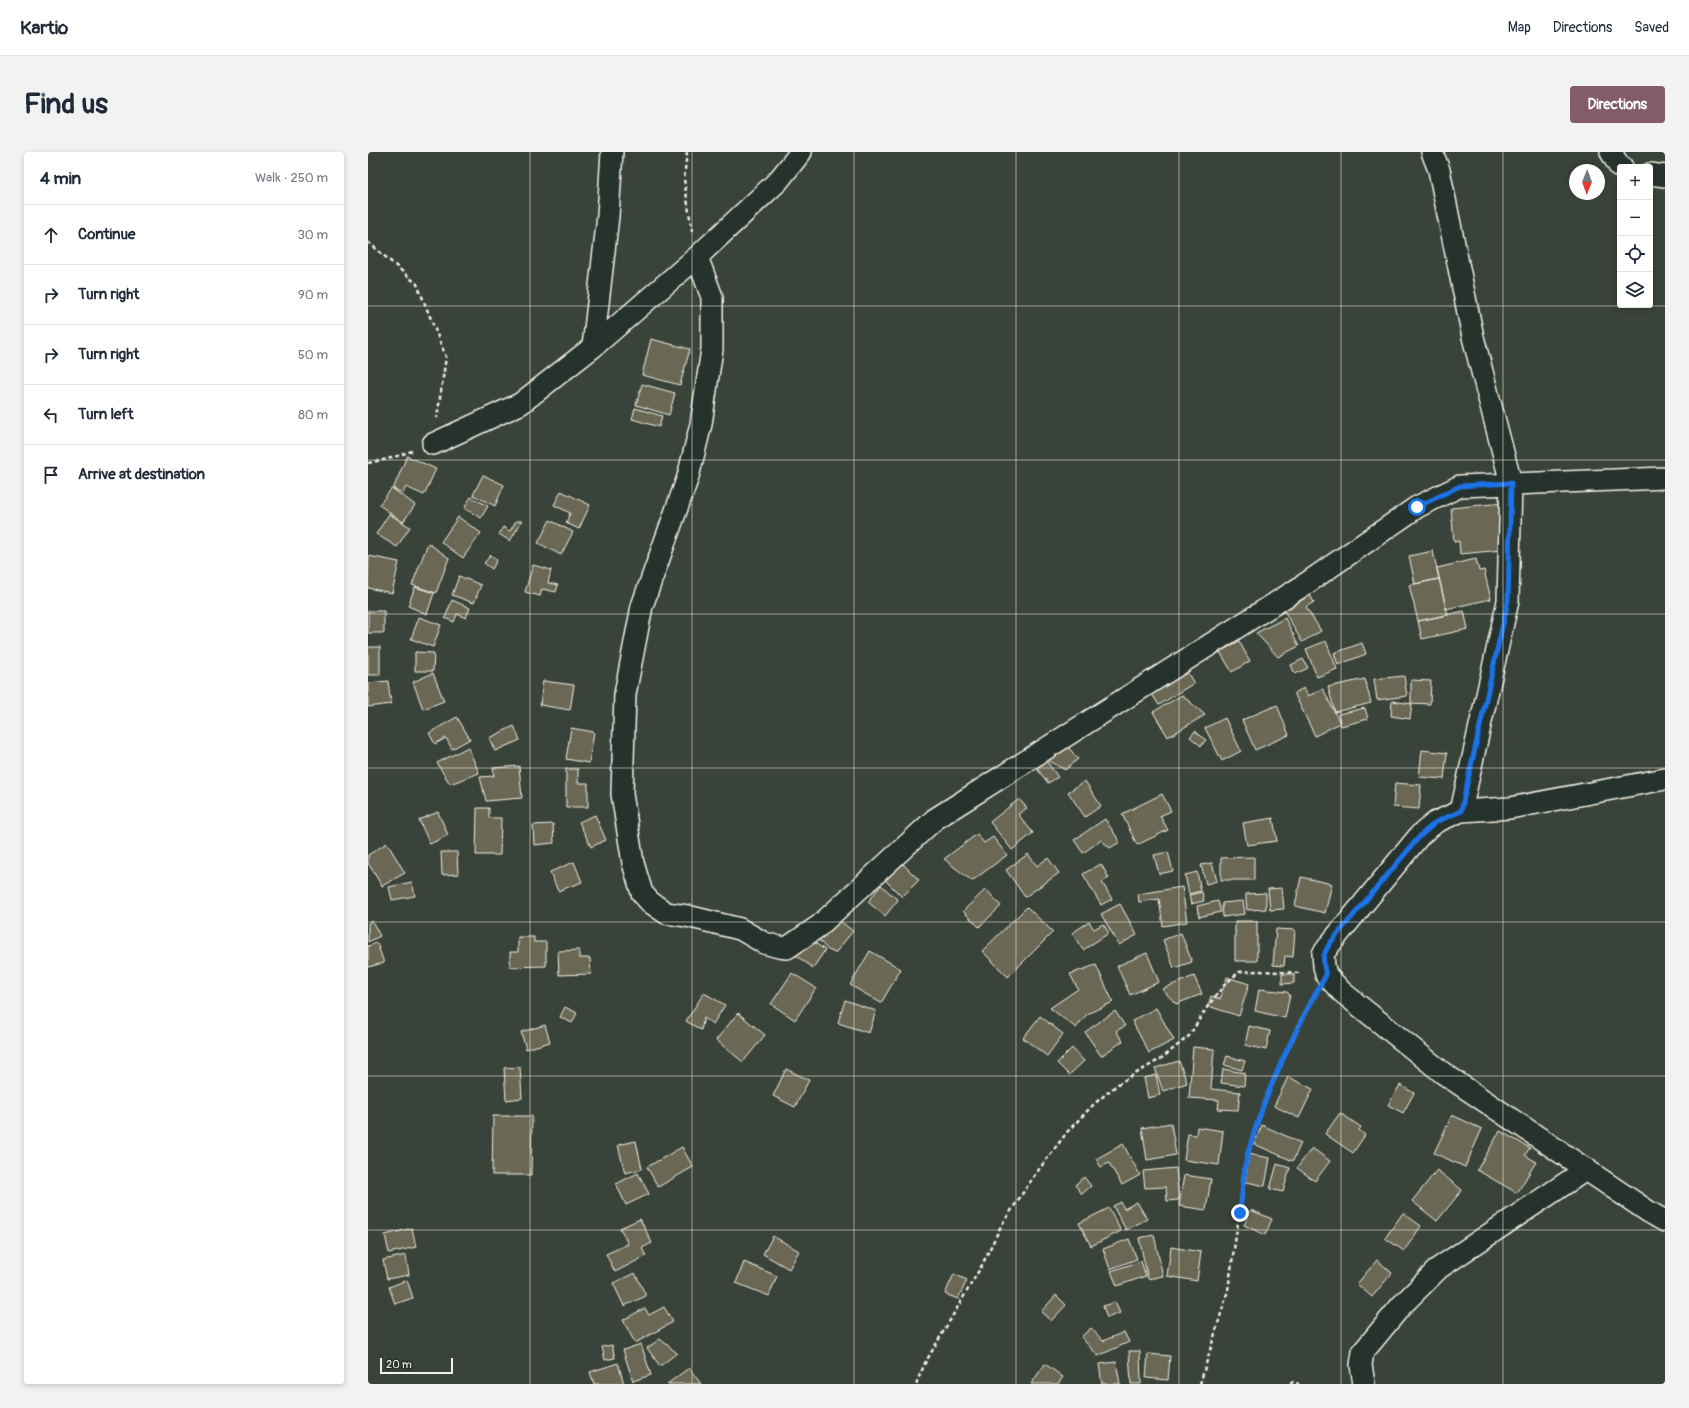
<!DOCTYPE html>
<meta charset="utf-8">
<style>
body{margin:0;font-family:Pangolin,sans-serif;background:#f2f2f3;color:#1f2937}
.controls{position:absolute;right:12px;top:12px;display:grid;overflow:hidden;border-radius:4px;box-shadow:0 2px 6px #0003}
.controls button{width:36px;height:36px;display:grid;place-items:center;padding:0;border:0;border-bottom:1px solid #e0e1e3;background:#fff;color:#1f2937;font:20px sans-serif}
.compass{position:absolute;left:1201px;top:12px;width:36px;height:36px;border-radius:50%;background:#fff;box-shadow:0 2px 6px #0003;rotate:181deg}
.scale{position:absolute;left:12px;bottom:10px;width:73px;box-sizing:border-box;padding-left:4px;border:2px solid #f4f1e8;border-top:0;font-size:11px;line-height:14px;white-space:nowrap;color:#f4f1e8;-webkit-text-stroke:3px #26332d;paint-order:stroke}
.stop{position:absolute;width:12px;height:12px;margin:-9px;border:3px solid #1a73e8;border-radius:50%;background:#fff}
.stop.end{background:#1a73e8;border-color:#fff;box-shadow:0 1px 4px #0008}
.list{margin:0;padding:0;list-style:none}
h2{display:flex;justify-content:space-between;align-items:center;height:52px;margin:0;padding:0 16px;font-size:17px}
h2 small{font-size:13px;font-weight:400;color:#747a83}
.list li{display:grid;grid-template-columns:26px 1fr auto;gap:12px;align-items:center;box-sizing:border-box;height:60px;padding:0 16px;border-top:1px solid #e0e1e3}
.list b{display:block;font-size:15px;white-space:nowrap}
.list em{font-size:13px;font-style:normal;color:#747a83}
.icon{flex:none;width:22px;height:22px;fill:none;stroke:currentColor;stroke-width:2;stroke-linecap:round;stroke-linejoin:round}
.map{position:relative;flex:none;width:1297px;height:1232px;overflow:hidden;border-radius:4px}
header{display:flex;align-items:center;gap:24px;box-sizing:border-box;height:56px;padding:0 20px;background:#fff;border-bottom:1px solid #e0e1e3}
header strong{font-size:19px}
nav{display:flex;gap:22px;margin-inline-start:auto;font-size:14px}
.intro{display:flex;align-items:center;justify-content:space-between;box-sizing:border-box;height:96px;padding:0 24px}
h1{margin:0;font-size:28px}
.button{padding:10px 18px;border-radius:4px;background:#845c67;color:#fff;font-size:14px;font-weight:700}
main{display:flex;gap:24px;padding:0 24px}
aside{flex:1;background:#fff;border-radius:4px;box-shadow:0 2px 6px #0003}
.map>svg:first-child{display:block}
</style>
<header>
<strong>Kartio</strong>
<nav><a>Map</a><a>Directions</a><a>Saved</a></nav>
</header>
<div class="intro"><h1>Find us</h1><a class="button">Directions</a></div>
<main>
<aside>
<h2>4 min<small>Walk · 250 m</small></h2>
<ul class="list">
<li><svg class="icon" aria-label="ahead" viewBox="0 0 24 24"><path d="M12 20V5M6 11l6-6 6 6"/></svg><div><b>Continue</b></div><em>30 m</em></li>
<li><svg class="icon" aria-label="right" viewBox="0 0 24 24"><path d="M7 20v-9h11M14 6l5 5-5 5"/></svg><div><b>Turn right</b></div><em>90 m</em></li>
<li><svg class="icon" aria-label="right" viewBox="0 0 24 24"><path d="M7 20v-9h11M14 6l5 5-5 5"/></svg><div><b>Turn right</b></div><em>50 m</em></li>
<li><svg class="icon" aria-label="left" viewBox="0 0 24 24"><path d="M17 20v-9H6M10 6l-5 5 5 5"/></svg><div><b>Turn left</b></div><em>80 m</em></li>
<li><svg class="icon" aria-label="arrive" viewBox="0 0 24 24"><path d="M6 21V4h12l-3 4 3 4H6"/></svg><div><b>Arrive at destination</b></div></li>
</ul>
</aside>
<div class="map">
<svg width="1297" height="1232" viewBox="0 0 1297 1232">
<rect width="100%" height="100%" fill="#3a4339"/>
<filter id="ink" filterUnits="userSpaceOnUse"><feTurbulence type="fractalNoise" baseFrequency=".025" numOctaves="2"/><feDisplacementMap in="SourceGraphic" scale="8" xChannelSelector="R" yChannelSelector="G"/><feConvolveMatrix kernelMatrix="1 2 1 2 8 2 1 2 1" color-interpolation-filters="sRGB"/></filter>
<g filter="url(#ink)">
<path fill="#6a6854" stroke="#f4f1e8" d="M283,187L322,197L312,233L274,223Z
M274,232L307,241L301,263L268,253Z
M267,256L294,264L291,275L264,267Z
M39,304L68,317L56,343L38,335L35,341L25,337Z
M115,323L136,333L127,354L105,343Z
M24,336L47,353L35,370L11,353Z
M193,339L222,353L211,377L198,371L202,361L186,353Z
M103,345L120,354L113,366L97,357L98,353Z
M1135,351L1134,398L1092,402L1091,389L1086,390L1083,356Z
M21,362L42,375L29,395L8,382Z
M90,365L113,381L95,406L73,390Z
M182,368L205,380L193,403L170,391Z
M148,369H154L142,389L131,382L135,375L142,379Z
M60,391L81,406L68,441L44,433Z
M1065,399L1071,427L1047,432L1041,404Z
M123,403L129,408L124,417L116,411Z
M1,404L31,410L24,441L0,436Z
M1108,407L1111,419L1116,418L1123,447L1078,457L1069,416Z
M165,413L183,418L180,431L190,433L188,440L174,437L172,444L157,440Z
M91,424L113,433L106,451L84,443Z
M1071,427L1080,463L1050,469L1041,433Z
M936,433L946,450L938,455L953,479L934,490L910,448Z
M47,435L66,441L59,462L40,454Z
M84,448L102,456L98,466L89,462L86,470L77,466Z
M0,459H16V481H0Z
M1096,459L1100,477L1054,487L1050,469Z
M51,465L73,473L65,495L43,487Z
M917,466L931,494L910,505L888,481Z
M871,489L882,509L864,520L852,500Z
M958,489L969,517L949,525L938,497Z
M994,491L998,502L970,513L966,501Z
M0,495H12V523H0Z
M47,500L66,501L65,519H47Z
M935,507L940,516L927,522L923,513Z
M814,513L826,531L791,553L779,535Z
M65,521L76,549L55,557L45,530Z
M1036,524L1039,544L1009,548L1006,527Z
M997,527L1003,551L967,560L960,535Z
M1043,528L1063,529L1062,552L1043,551Z
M20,529L23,552L0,555V531Z
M175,529L206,533L202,558L172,553Z
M936,536L940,544L955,537L972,571L947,584L926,541Z
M814,543L837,563L800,585L785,560Z
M1024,549L1044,552L1042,567L1023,564Z
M909,553L921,583L887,598L874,568Z
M997,556L1000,567L973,574L970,562Z
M89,565L102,587L84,597L78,586L67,592L61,581Z
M857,566L873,599L854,609L837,576Z
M146,574L152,588L127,599L121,586Z
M203,576L226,580L221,611L198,607Z
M827,579L838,588L833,594L822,585Z
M696,590L710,607L697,618L678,607Z
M100,595L111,621L82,632L69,611Z
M1054,598L1079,601L1076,627L1051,625Z
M677,607L690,625L680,631L667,614Z
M151,614L154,646L118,649L112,625L126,624L125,616Z
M198,617H210V631H220V655H198Z
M717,629L733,654L717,665L700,640Z
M1027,631L1053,633L1051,657L1025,655Z
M794,642L803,659L792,664L800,678L769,693L754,662Z
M651,647L659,656L650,662L665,681L644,698L622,670Z
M109,656H121V666H133L132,703H108Z
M70,660L80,683L62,692L51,668Z
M227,663L238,688L223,695L211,670Z
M905,666L909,689L879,693L875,671Z
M737,667L752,690L742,696L733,688L715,701L706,688Z
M185,672L186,691L166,693L165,673Z
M609,682L616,691L625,685L639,703L604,729L576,707Z
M19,691L37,721L14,734L0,711V703Z
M73,700H89L90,722L74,723Z
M800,700L805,719L791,722L786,703Z
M660,702L669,714L680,706L691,721L657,745L638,718Z
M886,705V728H853V706Z
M532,709L551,728L534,745L515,726Z
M206,710L214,730L190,739L182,720Z
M844,711L849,729L838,732L833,713Z
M733,712L741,726L734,730L744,747L733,753L715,722Z
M829,720L833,739L821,742L817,723Z
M933,725L964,732L957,761L927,754Z
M44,730L47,744L24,748L21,735Z
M513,733L530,748L517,764L500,750Z
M814,735L819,770L795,774L791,747L771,750L770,742Z
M914,736L916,757L902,758L900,737Z
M618,737L633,754L611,775L595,759Z
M834,740L836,749L823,752L821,743Z
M898,741V757L879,758L878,748V742Z
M850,749L853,760L831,765L829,754Z
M875,749L877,762L855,765L854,751Z
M752,752L769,783L751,793L733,762Z
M659,755L685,780L640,825L614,799Z
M464,763L485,779L467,801L460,798L447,784Z
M4,769L12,784L0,790V771Z
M867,769H889V809H867Z
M721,770L726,777L735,772L741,781L715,798L704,781Z
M908,777L927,778L925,805L917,804L916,814L905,813Z
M813,781L824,810L806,816L795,788Z
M150,785H166V790H178V814L142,815V800H150Z
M439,785L457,798L445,816L426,802Z
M9,791L16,811L0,815V794Z
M211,798V806H222L223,822L191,823L190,799Z
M502,799L533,817L513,851L482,833Z
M779,801L791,830L762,843L749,814Z
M728,813L745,850L719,862L708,876L682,856L710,837L702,822Z
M424,821L448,836L427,868L403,852Z
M914,822H926V831L914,832Z
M826,824L834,842L808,852L794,837Z
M859,825L881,832L871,864L840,854L843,844L852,847Z
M891,837L919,840L922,843L917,866L887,859Z
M336,841L357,853L345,872L336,866L333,878L318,869Z
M477,848L508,859L501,881L470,871Z
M197,855L209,861L204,871L192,865Z
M788,856L806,888L781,901L764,869Z
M747,859L757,874L748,879L755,889L733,904L717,880Z
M370,861L397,883L375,910L348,888Z
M672,864L695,882L679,904L655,886Z
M177,873L182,890L158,897L153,880Z
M881,874L902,879L898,898L877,893Z
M825,895L846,897L843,937L872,940L870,958L850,957L851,948L821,946Z
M704,896L716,909L701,923L689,911Z
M859,904L877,909L874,918L856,913Z
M811,909L819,931L795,939L787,916Z
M152,915L154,946L138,948L136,916Z
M418,917L441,928L427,955L405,944Z
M855,917L877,921L876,934L853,931Z
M788,923L792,943L780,946L776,926Z
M920,925L945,937L931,966L906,954Z
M1032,933L1046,941L1035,961L1020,953Z
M972,961L993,975L991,978L997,983L985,1001L957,982Z
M1084,963L1114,977L1097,1015L1066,1001Z
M125,964H164L163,1023H124Z
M803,971L808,1003L779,1008L774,976Z
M894,973L933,991L925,1009L886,992Z
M829,975L855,979L851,1013L816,1008L820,982L828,983Z
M1132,979L1162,996L1157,1003L1168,1010L1149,1041L1109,1018Z
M268,989L274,1017L257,1021L250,993Z
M755,992L772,1023L754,1033L741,1011L733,1015L728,1007Z
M314,995L325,1015L290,1035L279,1015Z
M944,996L962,1009L947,1029L929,1016Z
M880,1002L902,1006L897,1034L874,1029Z
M909,1012L922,1016L915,1040L902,1037Z
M808,1016L811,1048L799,1049L798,1035L777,1036L775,1019Z
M1069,1018L1094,1038L1069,1069L1044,1049Z
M270,1021L281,1042L258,1053L248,1032Z
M816,1023L843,1027L838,1058L811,1054Z
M716,1025L723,1034L714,1042L707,1033Z
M753,1050L756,1057L769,1050L779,1067L758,1078L745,1054Z
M741,1056L753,1079L723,1094L711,1071Z
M883,1058L904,1067L897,1083L876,1073Z
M1035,1061L1053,1074L1036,1099L1017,1086Z
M272,1067L284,1091L274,1096L278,1104L247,1120L238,1102L260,1092L252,1076Z
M44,1076L48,1095L21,1101L17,1083Z
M786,1083L795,1124L780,1127L771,1086Z
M405,1084L431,1099L421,1117L395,1102Z
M761,1087L769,1107L742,1117L735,1097Z
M803,1095L833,1100L829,1129L799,1124Z
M38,1103L41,1123L19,1127L15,1108Z
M1009,1108L1024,1121L1004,1145L989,1132Z
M773,1109L778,1124L749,1134L743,1119Z
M376,1110L409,1124L401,1144L368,1131Z
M267,1121L278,1144L256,1154L245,1131Z
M586,1122L599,1128L590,1147L577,1142Z
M39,1128L45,1146L27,1152L21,1135Z
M688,1143L698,1153L683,1169L673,1160Z
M747,1150L752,1161L739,1166L735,1154Z
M296,1155L305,1170L267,1191L255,1168L277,1156L281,1163Z
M723,1176L735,1189L756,1180L761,1190L730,1204L713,1185Z
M292,1187L309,1201L292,1214L279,1196Z
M273,1192L283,1223L265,1229L255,1198Z
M244,1193L247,1206L237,1208L234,1195Z
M761,1199H772L773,1232H763Z
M780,1202L802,1204L800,1228L778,1226Z
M748,1210L752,1232H734L731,1212Z
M250,1211L256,1232H226L222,1220Z
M677,1212L695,1225L690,1232H663Z
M321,1216L333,1232H299Z"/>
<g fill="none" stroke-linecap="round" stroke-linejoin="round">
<defs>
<path id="street" d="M1064,0L1071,18L1105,185L1143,331L1140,449L1093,659
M1243,0L1251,14L1254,15
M1282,22L1297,24
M329,105L344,145V197L333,272L320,325L274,454L257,542L254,642L265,711L274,741L282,750L298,761L319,764L372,777L396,791L411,795L419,796L451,774L567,667L936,433L1049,355L1092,334L1297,326
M225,195L240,64L244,0
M65,292L152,252L225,195L329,105L410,29L433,0
M1297,627L1142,656L1093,659L1068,670L1052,683L963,791L955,802L956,814L958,823L974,840L1075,921L1281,1060L1297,1069
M996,1232L993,1213L995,1200L1033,1154L1071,1116L1219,1017"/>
</defs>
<use href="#street" stroke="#f4f1e8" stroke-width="24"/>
<path stroke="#f4f1e8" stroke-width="2.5" stroke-dasharray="4 3" stroke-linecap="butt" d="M319,0L316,27L324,79
M0,90L49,132L78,205L69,266
M0,311L20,307L44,299
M548,1232L557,1211L613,1115L633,1074L666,1024L700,979L726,952L750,932L794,906L821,884L840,854L857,832L871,820L891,819L933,821
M832,1232L860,1138L880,1002L897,948L932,870L946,844
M922,1232L925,1230L931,1232"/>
<use href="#street" stroke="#26332d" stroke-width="21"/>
</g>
</g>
<g fill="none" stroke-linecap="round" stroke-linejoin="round" filter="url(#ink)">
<path stroke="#1a73e8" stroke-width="5" d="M872,1061C874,1041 875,1020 880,1001C897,938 927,879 958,823C954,808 954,803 963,790L1052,684L1068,670L1093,659L1140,449L1143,331L1092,334L1049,355"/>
</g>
<path fill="none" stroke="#f4f1e8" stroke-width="1" stroke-opacity="0.55" d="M162,0V1232M324,0V1232M486,0V1232M648,0V1232M811,0V1232M973,0V1232M1135,0V1232M0,154H1297M0,308H1297M0,462H1297M0,616H1297M0,770H1297M0,924H1297M0,1078H1297"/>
</svg>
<div class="controls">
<button>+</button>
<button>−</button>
<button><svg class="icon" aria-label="locate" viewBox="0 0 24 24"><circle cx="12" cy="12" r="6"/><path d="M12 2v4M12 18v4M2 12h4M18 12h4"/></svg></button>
<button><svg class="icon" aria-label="layers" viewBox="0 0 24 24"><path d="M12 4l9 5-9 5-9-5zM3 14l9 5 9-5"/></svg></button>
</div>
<svg class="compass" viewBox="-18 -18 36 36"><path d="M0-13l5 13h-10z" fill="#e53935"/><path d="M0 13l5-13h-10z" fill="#747a83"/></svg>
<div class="scale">20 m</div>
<div class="stop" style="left:1049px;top:355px"></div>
<div class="stop end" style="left:872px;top:1061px"></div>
</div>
</main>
